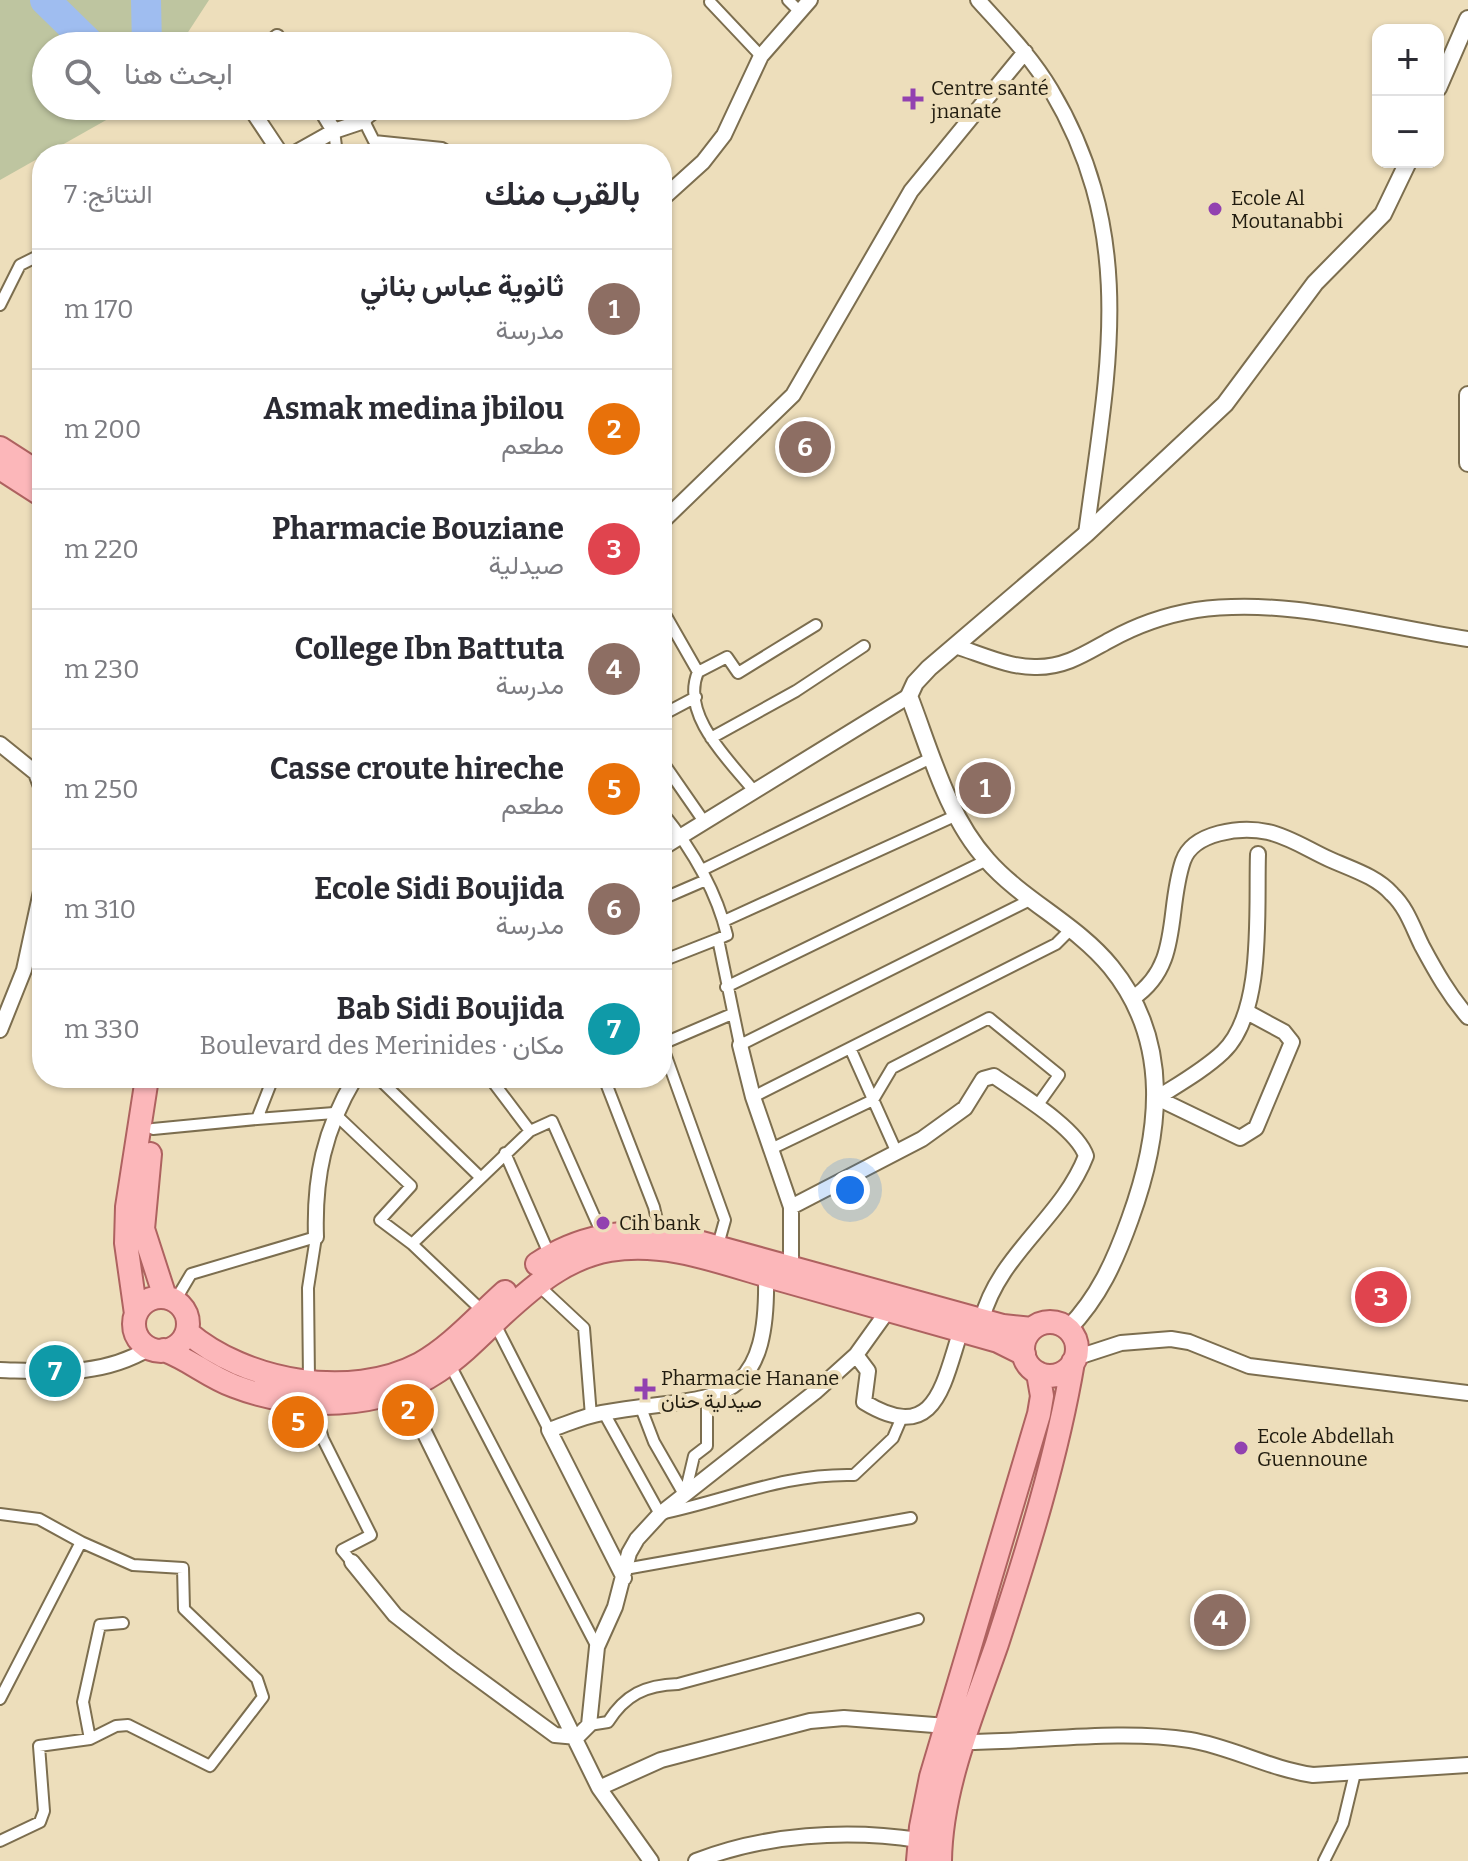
<!DOCTYPE html>
<html lang="ar">
<meta charset="utf-8">
<style>
body{margin:0;font-family:Bitter,Vazirmatn,serif;background:#f2f2f3;color:#2b2b33;direction:rtl}
.controls{position:absolute;right:24px;top:24px;display:grid;overflow:hidden;border-radius:16px;box-shadow:0 2px 6px #0004}
.controls button{width:72px;height:72px;display:grid;place-items:center;padding:0;border:0;border-bottom:2px solid #e1e1e2;background:#fff;color:#2b2b33;font:40px sans-serif}
.you{position:absolute;left:850px;top:1190px;width:28px;height:28px;margin:-20px;border:6px solid #fff;border-radius:50%;background:#1a73e8;box-shadow:0 0 0 12px #1a73e833}
.badge{display:grid;place-items:center;width:52px;height:52px;border-radius:50%;background:#9241b0;color:#fff;font-size:26px;font-weight:700}
.pin{position:absolute;translate:-50% -50%;border:4px solid #fff;box-shadow:0 2px 8px #0006}
.list{margin:0;padding:0;list-style:none}
h2{display:flex;justify-content:space-between;align-items:center;height:104px;margin:0;padding:0 32px;font-size:34px}
h2 small{font-size:26px;font-weight:400;color:#7c7c81}
.list li{display:grid;grid-template-columns:52px 1fr auto;gap:24px;align-items:center;box-sizing:border-box;height:120px;padding:0 32px;border-top:2px solid #e1e1e2}
.list b{display:block;font-size:30px;white-space:nowrap}
.list p{margin:0;font-size:26px;white-space:nowrap;color:#7c7c81}
.list em{font-size:26px;font-style:normal;color:#7c7c81}
.icon{flex:none;width:44px;height:44px;fill:none;stroke:currentColor;stroke-width:2;stroke-linecap:round;stroke-linejoin:round}
.map{position:relative;flex:none;width:1468px;height:1861px;overflow:hidden;direction:ltr}
.search{position:absolute;background:#fff;box-shadow:0 2px 6px #0004;left:32px;top:32px;width:640px;height:88px;display:flex;align-items:center;gap:20px;box-sizing:border-box;padding:0 28px;border-radius:44px;color:#7c7c81;font-size:30px}
.panel{position:absolute;background:#fff;box-shadow:0 2px 6px #0004;left:32px;top:144px;width:640px;height:944px;border-radius:32px;direction:rtl}
.map>svg:first-child{display:block}
</style>
<div class="map">
<svg width="1468" height="1861" viewBox="0 0 1468 1861">
<rect width="100%" height="100%" fill="#eddebb"/>
<path fill="#bec5a0" d="M0,0H209L179,46H46V106H131L0,180Z"/>
<g fill="none" stroke-linecap="round" stroke-linejoin="round">
<path stroke="#9fbdf0" stroke-width="30" d="M45,0L92,46
M146,0L147,46"/>
<defs>
<path id="pedestrian" d="M788,0L799,11
M710,2L761,56
M384,106L364,121L374,141L442,148L452,154
M334,131L337,154
M0,305L20,265L42,254
M662,609L698,672C680,715 729,760 754,791
M698,672L727,657L738,673L816,625
M662,715L696,697
M711,738L796,691L864,646
M662,761L705,823
M662,812C691,848 716,889 727,935L718,939L740,1045L1032,899
M702,870L933,757
M662,899L706,880
M724,921L957,815
M662,961L718,939
M726,987L987,860
M662,1044L732,1014
M662,1045L725,1220L718,1245
M850,1048L897,1153
M378,1078L480,1177
M490,1078L530,1131L412,1244L494,1322L549,1430
M604,1078L654,1207L660,1233
M753,1097L1056,944L1071,929
M257,1119L334,1113L411,1186L380,1220L412,1244
M153,1129L257,1119L273,1078
M530,1131L552,1121L603,1236
M771,1149L873,1100L892,1068L989,1018L1059,1075L1037,1106
M505,1153L550,1256
M538,1285L584,1328L591,1416
M175,1301L191,1274L316,1237L308,1288L309,1380
M449,1363L597,1647
M312,1401L323,1439L371,1535L342,1550L352,1562
M641,1408L654,1442L685,1496
M604,1413L660,1514C728,1500 784,1473 854,1475L893,1438L902,1417
M685,1494L694,1456L707,1446V1400
M0,1514L39,1519L81,1542
M625,1569L911,1518
M0,1699L81,1542L133,1565L183,1568L184,1609L257,1679L263,1697L210,1766L128,1725L116,1726L90,1739L39,1746L44,1811L40,1822L0,1841
M589,1725L608,1722C625,1695 645,1685 678,1684L918,1619
M90,1739L83,1702L100,1625L123,1623
M1324,1861L1343,1823L1355,1773"/>
<path id="minor" d="M978,0C1004,29 1031,56 1051,90C1139,238 1107,374 1086,534
M277,37L282,46
M249,106L281,154
M319,106L334,131
M293,154L334,131L364,121
M662,199L703,162L724,135L761,56L810,0
M662,513L666,518L793,395L911,191L1025,52
M955,646C981,654 1010,668 1037,667C1066,667 1086,653 1110,640C1137,625 1166,615 1196,610C1287,597 1379,626 1468,639
M0,744L36,773L42,789
M662,848L909,696
M1133,998C1182,965 1166,911 1183,861C1193,832 1241,826 1268,832C1290,837 1309,850 1329,859C1351,869 1376,876 1392,894C1407,908 1413,928 1422,946C1436,972 1449,995 1468,1017
M1247,1012L1284,1032L1292,1042L1256,1128L1240,1138L1157,1098C1179,1084 1204,1070 1223,1052C1265,1012 1256,909 1258,854
M0,1030L24,970L42,887
M740,1045L753,1097L791,1207V1266
M791,1207L922,1139L965,1108L983,1079L994,1076C1018,1093 1077,1128 1086,1156C1062,1218 999,1254 982,1319
M316,1237C314,1177 324,1130 355,1078
M856,1355L868,1371L864,1402C936,1446 943,1384 961,1330
M1075,1358L1121,1343L1171,1339L1189,1342L1249,1366L1468,1393
M0,1370C55,1372 101,1377 150,1348
M403,1389L599,1788L661,1760L810,1721L844,1718L947,1726
M352,1562L395,1615L454,1661L555,1735L577,1737L589,1725L597,1647L615,1607L629,1553L637,1539L660,1514L815,1392L856,1355L889,1309
M624,1578L549,1430C567,1424 584,1416 602,1413C709,1393 769,1418 766,1276
M964,1742C1038,1742 1117,1729 1190,1740C1232,1747 1270,1769 1313,1775L1468,1765
M599,1788L651,1861
M696,1861C765,1834 847,1829 919,1840"/>
<path id="tertiary" d="M1438,88L1468,19
M1468,395V463
M1068,1329C1099,1297 1115,1261 1130,1219C1161,1134 1172,1042 1111,967C1076,924 1023,901 987,860C947,816 930,750 909,696L915,683L929,668L1086,534L1225,404L1315,283L1383,214L1408,162"/>
<path id="primary" d="M0,448L42,475
M0,468L42,495
M150,1154L143,1229L165,1297
M537,1264C579,1236 623,1229 673,1235L1003,1326L1032,1329
M134 1324a27 27 0 1 1 54 0a27 27 0 1 1-54 0Z
M136,1314L126,1243L127,1207L147,1078
M1023 1349a27 27 0 1 1 54 0a27 27 0 1 1-54 0Z
M187,1332C245,1382 350,1401 420,1364C451,1347 478,1316 505,1292
M164,1350C189,1359 209,1377 234,1386C299,1411 380,1410 438,1371C462,1355 482,1334 502,1315C535,1285 565,1258 610,1250C669,1240 726,1265 782,1280C854,1300 926,1320 998,1341L1024,1354
M918,1861L921,1827L931,1777L1039,1414L1042,1396L1038,1373
M940,1861C941,1787 973,1713 997,1644C1027,1552 1057,1457 1073,1362"/>
</defs>
<use href="#pedestrian" stroke="#7c6e4f" stroke-width="14"/>
<use href="#minor" stroke="#7c6e4f" stroke-width="18"/>
<use href="#tertiary" stroke="#7c6e4f" stroke-width="20"/>
<use href="#primary" stroke="#ae6260" stroke-width="26"/>
<use href="#pedestrian" stroke="#fff" stroke-width="10"/>
<use href="#minor" stroke="#fff" stroke-width="14"/>
<use href="#tertiary" stroke="#fff" stroke-width="16"/>
<use href="#primary" stroke="#fcb7ba" stroke-width="22"/>
</g>
<g fill="#9241b0" stroke="#eddebb" stroke-width="3">
<path d="M909 87h8v8h8v8h-8v8h-8v-8h-8v-8h8z"/>
<circle cx="1215" cy="209" r="8"/>
<circle cx="603" cy="1223" r="8"/>
<path d="M641 1377h8v8h8v8h-8v8h-8v-8h-8v-8h8z"/>
<circle cx="1241" cy="1448" r="8"/>
</g>
<g text-anchor="middle" dominant-baseline="central" stroke-width="8" stroke-linejoin="round" paint-order="stroke">
<g font-size="20" fill="#211c0f" stroke="#eddebb" text-anchor="start">
<text x="931" y="88">Centre santé<tspan x="931" dy="23">jnanate</tspan></text>
<text x="1231" y="198">Ecole Al<tspan x="1231" dy="23">Moutanabbi</tspan></text>
<text x="619" y="1223">Cih bank</text>
<text x="661" y="1378">Pharmacie Hanane<tspan x="661" dy="23">صيدلية حنان</tspan></text>
<text x="1257" y="1436">Ecole Abdellah<tspan x="1257" dy="23">Guennoune</tspan></text>
</g>
</g>
</svg>
<div class="controls">
<button>+</button>
<button>−</button>
</div>
<div class="you"></div>
<div class="pin badge" style="left:985px;top:788px;background:#8d6e63">1</div>
<div class="pin badge" style="left:408px;top:1410px;background:#e8710a">2</div>
<div class="pin badge" style="left:1381px;top:1297px;background:#e0444e">3</div>
<div class="pin badge" style="left:1220px;top:1620px;background:#8d6e63">4</div>
<div class="pin badge" style="left:298px;top:1422px;background:#e8710a">5</div>
<div class="pin badge" style="left:805px;top:447px;background:#8d6e63">6</div>
<div class="pin badge" style="left:55px;top:1371px;background:#0f9aa8">7</div>
<div class="search"><svg class="icon" aria-label="search" viewBox="0 0 24 24"><circle cx="10" cy="10" r="6"/><path d="M15 15l6 6"/></svg>ابحث هنا</div>
<section class="panel">
<h2>بالقرب منك<small>النتائج: 7</small></h2>
<ul class="list">
<li><span class="badge" style="background:#8d6e63">1</span><div><b>ثانوية عباس بناني</b><p>مدرسة</p></div><em>170 m</em></li>
<li><span class="badge" style="background:#e8710a">2</span><div><b>Asmak medina jbilou</b><p>مطعم</p></div><em>200 m</em></li>
<li><span class="badge" style="background:#e0444e">3</span><div><b>Pharmacie Bouziane</b><p>صيدلية</p></div><em>220 m</em></li>
<li><span class="badge" style="background:#8d6e63">4</span><div><b>College Ibn Battuta</b><p>مدرسة</p></div><em>230 m</em></li>
<li><span class="badge" style="background:#e8710a">5</span><div><b>Casse croute hireche</b><p>مطعم</p></div><em>250 m</em></li>
<li><span class="badge" style="background:#8d6e63">6</span><div><b>Ecole Sidi Boujida</b><p>مدرسة</p></div><em>310 m</em></li>
<li><span class="badge" style="background:#0f9aa8">7</span><div><b>Bab Sidi Boujida</b><p>مكان · Boulevard des Merinides</p></div><em>330 m</em></li>
</ul>
</section>
</div>
